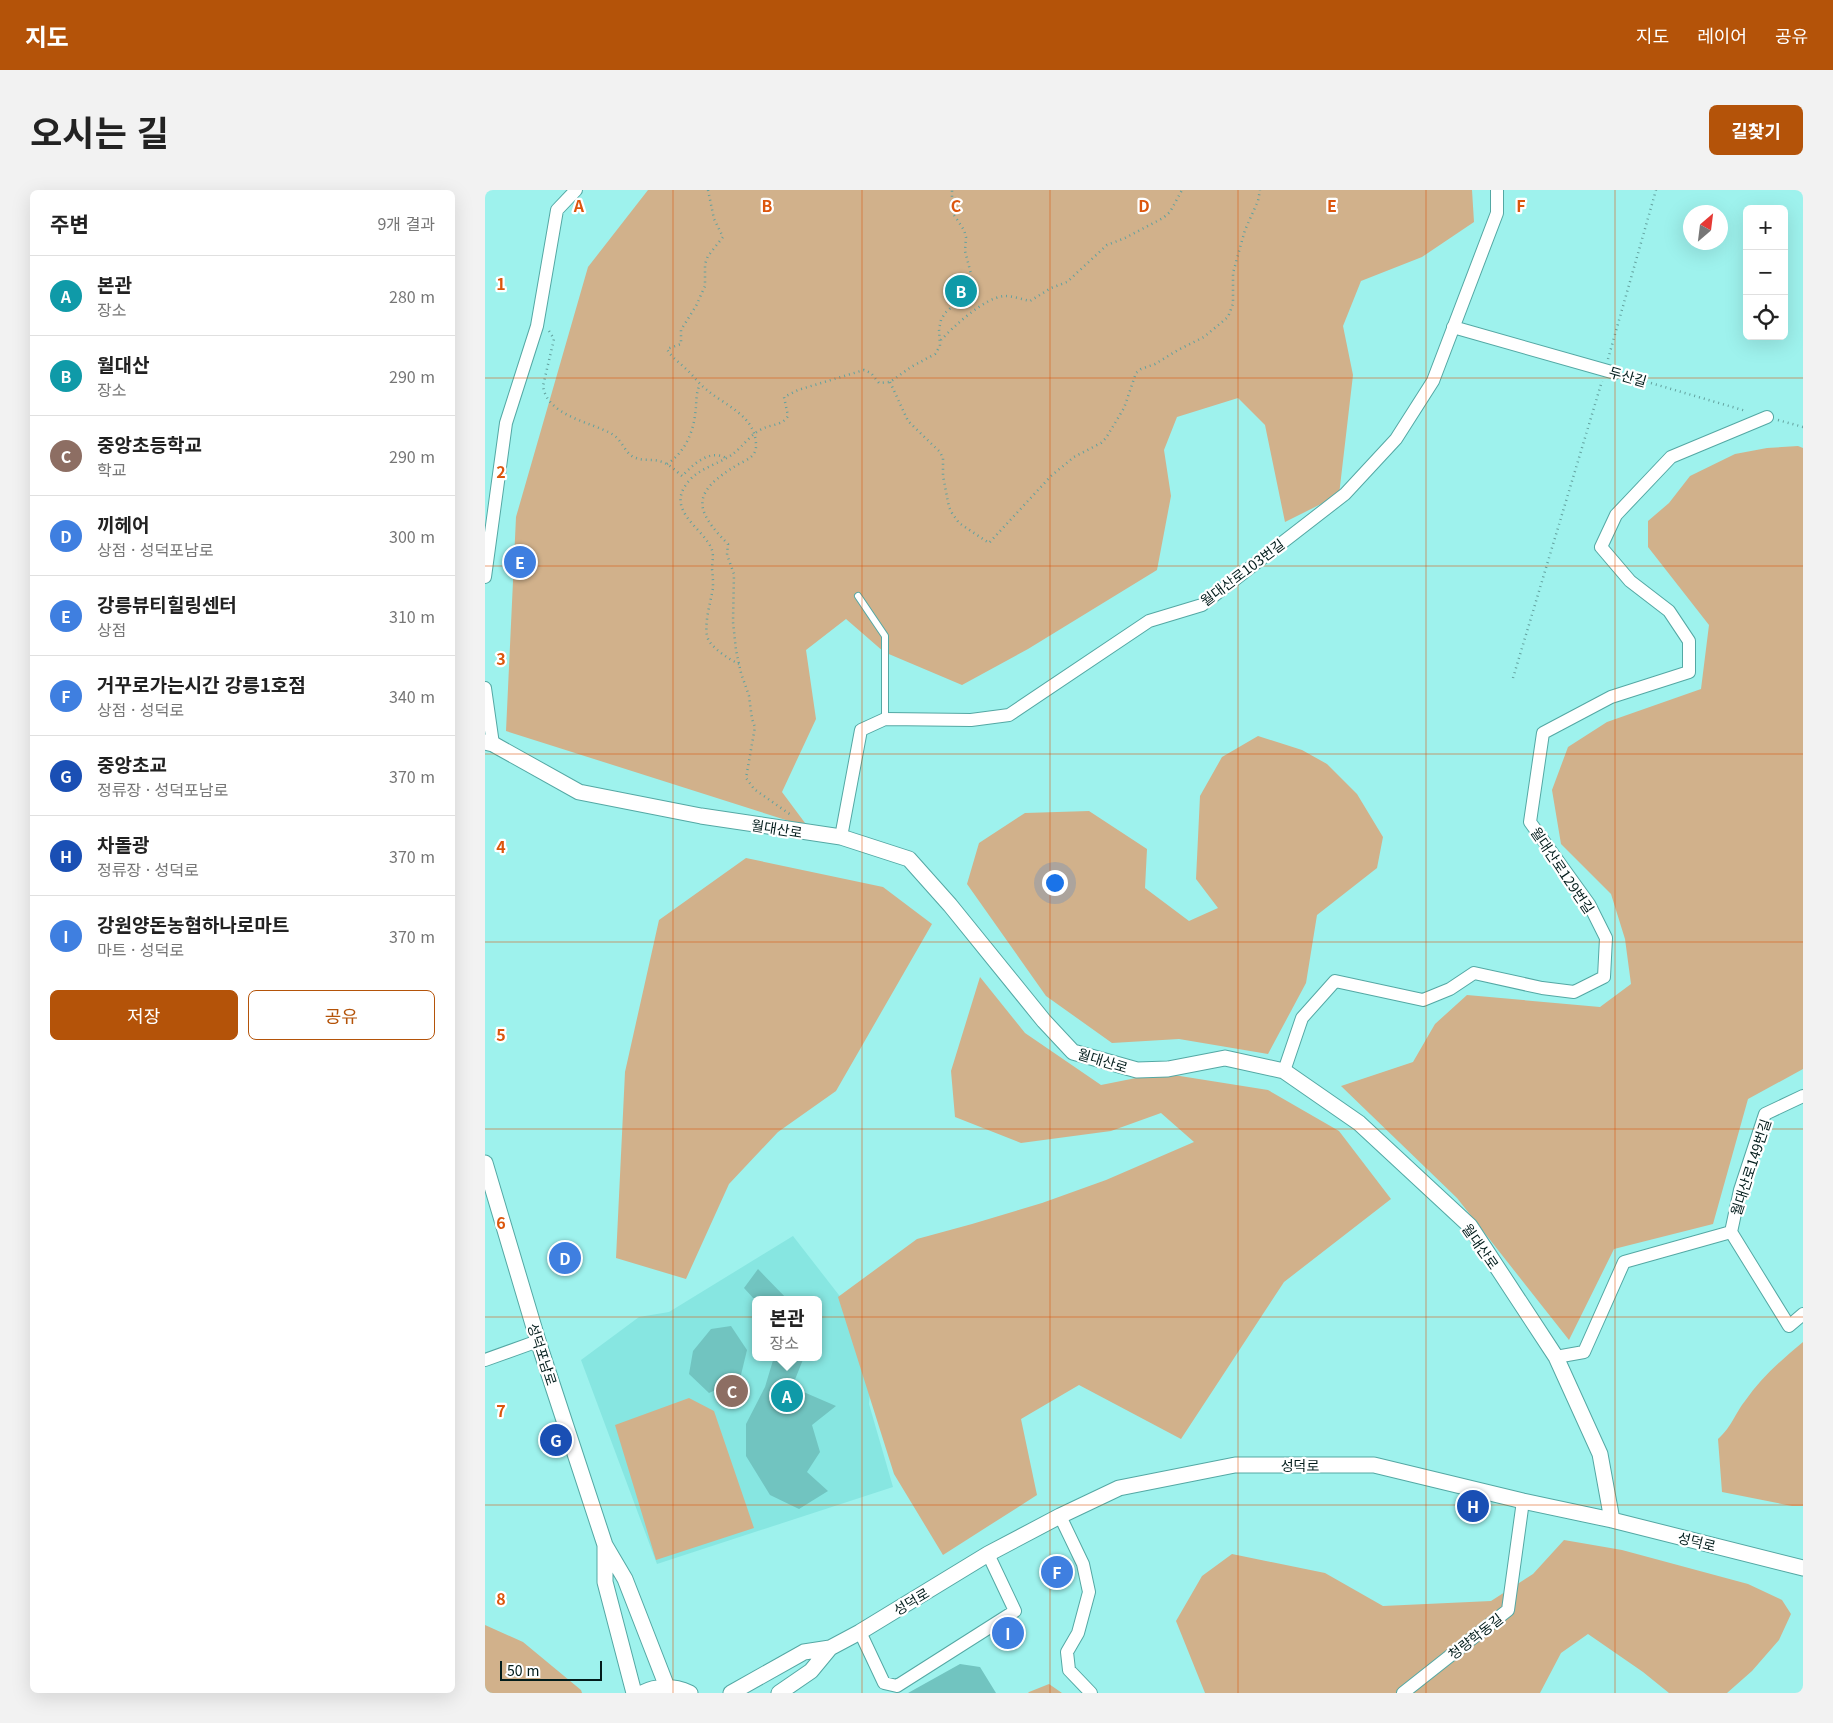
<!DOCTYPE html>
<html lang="ko">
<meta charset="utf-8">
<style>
body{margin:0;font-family:Georgia,"Noto Sans KR",serif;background:#f2f2f2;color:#222}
.controls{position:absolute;right:15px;top:15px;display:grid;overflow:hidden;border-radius:8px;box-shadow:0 5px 20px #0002}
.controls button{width:45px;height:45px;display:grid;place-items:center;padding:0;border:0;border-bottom:1px solid #e0e0e0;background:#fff;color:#222;font:25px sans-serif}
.compass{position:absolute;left:1198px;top:15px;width:45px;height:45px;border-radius:50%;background:#fff;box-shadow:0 5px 20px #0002;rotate:28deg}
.scale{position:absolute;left:15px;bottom:12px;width:102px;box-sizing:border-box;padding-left:5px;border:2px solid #021c1b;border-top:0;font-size:14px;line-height:18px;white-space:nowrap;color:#021c1b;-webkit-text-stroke:4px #fff;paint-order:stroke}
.you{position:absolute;left:569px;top:692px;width:18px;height:18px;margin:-12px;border:4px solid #fff;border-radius:50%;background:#1a73e8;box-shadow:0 0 0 8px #1a73e833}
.badge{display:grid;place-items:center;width:32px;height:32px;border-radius:50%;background:#b45309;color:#fff;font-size:16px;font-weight:700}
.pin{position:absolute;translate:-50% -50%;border:2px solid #fff;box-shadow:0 1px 5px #0006}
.popup{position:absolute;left:267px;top:1106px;width:70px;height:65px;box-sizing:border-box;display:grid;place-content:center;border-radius:8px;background:#fff;filter:drop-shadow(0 1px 4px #0005);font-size:16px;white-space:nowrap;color:#767676}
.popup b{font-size:19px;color:#222}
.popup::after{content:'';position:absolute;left:50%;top:100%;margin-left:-10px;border:10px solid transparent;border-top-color:#fff}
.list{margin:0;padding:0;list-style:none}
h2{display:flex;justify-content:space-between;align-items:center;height:65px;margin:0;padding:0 20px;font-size:21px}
h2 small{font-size:16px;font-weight:400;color:#767676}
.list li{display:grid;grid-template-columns:32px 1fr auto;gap:15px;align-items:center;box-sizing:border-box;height:80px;padding:0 20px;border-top:1px solid #e0e0e0}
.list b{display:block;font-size:19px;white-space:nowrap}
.list p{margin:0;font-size:16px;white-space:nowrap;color:#767676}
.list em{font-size:16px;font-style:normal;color:#767676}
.actions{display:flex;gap:10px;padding:15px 20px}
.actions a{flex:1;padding:11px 0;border:1px solid #b45309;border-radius:8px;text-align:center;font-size:18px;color:#b45309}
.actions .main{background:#b45309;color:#fff}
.icon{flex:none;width:28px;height:28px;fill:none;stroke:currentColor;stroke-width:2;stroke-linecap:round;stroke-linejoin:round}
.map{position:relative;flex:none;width:1318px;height:1503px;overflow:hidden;border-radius:8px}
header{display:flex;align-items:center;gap:30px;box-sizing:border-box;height:70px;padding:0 25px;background:#b45309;color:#fff}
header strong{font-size:24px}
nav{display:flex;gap:28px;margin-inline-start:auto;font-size:18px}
.intro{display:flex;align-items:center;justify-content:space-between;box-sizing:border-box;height:120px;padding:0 30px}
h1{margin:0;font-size:35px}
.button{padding:12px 22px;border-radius:8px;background:#b45309;color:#fff;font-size:18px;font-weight:700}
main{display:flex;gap:30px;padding:0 30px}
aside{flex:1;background:#fff;border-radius:8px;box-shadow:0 5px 20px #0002}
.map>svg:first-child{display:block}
</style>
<header>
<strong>지도</strong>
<nav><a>지도</a><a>레이어</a><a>공유</a></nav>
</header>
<div class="intro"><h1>오시는 길</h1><a class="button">길찾기</a></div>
<main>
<aside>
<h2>주변<small>9개 결과</small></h2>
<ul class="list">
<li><span class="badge" style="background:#0f9aa8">A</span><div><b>본관</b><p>장소</p></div><em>280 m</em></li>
<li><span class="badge" style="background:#0f9aa8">B</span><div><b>월대산</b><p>장소</p></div><em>290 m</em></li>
<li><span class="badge" style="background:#8d6e63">C</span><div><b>중앙초등학교</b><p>학교</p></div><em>290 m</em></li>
<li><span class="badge" style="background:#3f7fe0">D</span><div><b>끼헤어</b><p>상점 · 성덕포남로</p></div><em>300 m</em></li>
<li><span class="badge" style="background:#3f7fe0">E</span><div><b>강릉뷰티힐링센터</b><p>상점</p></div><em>310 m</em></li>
<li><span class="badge" style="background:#3f7fe0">F</span><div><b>거꾸로가는시간 강릉1호점</b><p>상점 · 성덕로</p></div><em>340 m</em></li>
<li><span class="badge" style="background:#1a4fb4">G</span><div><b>중앙초교</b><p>정류장 · 성덕포남로</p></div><em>370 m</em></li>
<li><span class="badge" style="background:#1a4fb4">H</span><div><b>차돌광</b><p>정류장 · 성덕로</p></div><em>370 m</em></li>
<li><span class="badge" style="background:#3f7fe0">I</span><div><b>강원양돈농협하나로마트</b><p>마트 · 성덕로</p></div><em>370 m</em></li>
</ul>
<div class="actions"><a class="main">저장</a><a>공유</a></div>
</aside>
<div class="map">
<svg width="1318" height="1503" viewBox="0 0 1318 1503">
<rect width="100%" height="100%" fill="#9ef2ed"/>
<path fill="#87e6e1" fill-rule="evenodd" d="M308,1046L371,1127L386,1189L384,1214L408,1297L172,1374L96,1170L154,1127L184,1122ZM271,1110H333V1167H271Z"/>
<path fill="#d1b18b" d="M163,0H987L989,32L937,67L876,91L858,136L868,185L854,305L800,332L780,235L753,208L692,227L679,260L686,306L672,380L543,459L477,495L399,462L361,429L321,460L331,529L297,602L323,637L21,541L31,327L103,77Z
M1313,256L1318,258V879L1263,909L1228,1034L1129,1059L1084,1150L972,1008L856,896L928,872L950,834L982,805L1115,817L1146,794L1140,749L1126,704L1076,654L1067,600L1083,557L1122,532L1216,499L1224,435L1163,357V331L1184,313L1205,286L1250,264L1282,258Z
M773,546L817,560L842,574L872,604L898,647L892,678L832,725L821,793L783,864L694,849L627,853L561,806L482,694L494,653L540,623L604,621L662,659L660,698L704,731L733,718L711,689L715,606L737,567Z
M261,668L398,697L447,734L351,901L293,942L244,994L201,1089L131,1068L140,882L174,730Z
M495,787L540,843L616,895L676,883L783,900L854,941L906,1009L799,1092L696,1249L594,1195L536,1229L552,1305L458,1365L409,1284L353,1107L432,1049L487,1034L557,1013L621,990L709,952L676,923L626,941L536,953L470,927L466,881Z
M1318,1152V1316H1307L1237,1302L1233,1249C1248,1235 1249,1225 1260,1211C1276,1188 1296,1170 1318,1152Z
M204,1208L229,1221L269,1338L171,1370L130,1235Z
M1079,1350L1137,1360L1263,1394L1297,1410L1306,1424L1294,1450L1267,1481L1242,1503H1184L1158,1482L1103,1444L1076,1463L1055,1503H720L691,1431L717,1386L747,1364L840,1383L898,1416L1006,1411L1048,1384Z
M0,1435L38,1452L96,1500L97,1503H0Z
M564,1494L577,1503H543L544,1502Z"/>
<path fill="#71c4c0" d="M273,1079L303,1110H270L259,1098Z
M246,1136L262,1160L255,1189L224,1203L204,1184L208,1161L226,1139Z
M289,1167H319L307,1197L351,1216L327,1235L335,1262L322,1282L343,1301L314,1319L285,1305L261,1266V1234L280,1197Z
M475,1474L495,1477L511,1503H423Z"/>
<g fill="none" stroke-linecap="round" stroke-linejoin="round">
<defs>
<path id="service" d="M373,406L400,446V529"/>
<path id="minor" d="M968,137L1130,183
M0,387L21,233L52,136L72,20L91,0
M0,498L8,554
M356,647L376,540L400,529L486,530L524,525L664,431L717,415L860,304L911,249L948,191L1012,23V0
M799,881L817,828L850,791L938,810L965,799L989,783L1057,798L1089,802L1119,787L1121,748L1104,714L1045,632L1058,543L1126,507L1204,482V451L1184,421L1145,391L1116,357L1131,325L1186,267L1282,227
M1246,1042L1304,1136L1318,1124
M1071,1167L1099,1162L1139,1072L1246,1042L1255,1000L1280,924L1318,906
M0,1170L53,1151
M575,1326L598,1374L604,1402L593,1443L582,1462L584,1480L606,1503
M375,1442L399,1493L412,1496L530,1421L503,1364
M918,1503L1023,1420L1038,1311"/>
<path id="tertiary" d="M0,552L8,554L94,602L216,626L356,647L424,669L465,715L559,831L588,862L652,880L683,879L740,868L799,881L874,933L985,1036L1071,1167L1115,1264L1127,1330
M0,973L53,1151L120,1355L140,1389L182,1497
M120,1356V1392L149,1503
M157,1503C173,1495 189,1496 205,1503
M246,1503L319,1462L345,1458L375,1442L503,1364L575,1326L634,1298L750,1275H889L1038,1311L1127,1330L1318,1378
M294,1503L326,1481L345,1458"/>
</defs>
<use href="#service" stroke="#54a8a4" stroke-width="8"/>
<use href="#minor" stroke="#54a8a4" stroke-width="14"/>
<use href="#tertiary" stroke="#54a8a4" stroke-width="17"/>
<path stroke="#63a19e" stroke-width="2.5" stroke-dasharray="1 4" stroke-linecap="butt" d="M223,0L229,29L238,47L223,66L220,74V96L211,116L196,140V154L182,159C187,168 193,171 200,178C208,185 214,194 222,200C241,216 270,226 271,254C272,267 261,270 252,275C208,302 207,318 243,354L242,365L249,384L248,432L251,460L256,483L264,506L267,529L270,537L261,588L269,599L306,625
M64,141L69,149L58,196C62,226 106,232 127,244C138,250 140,265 151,268C158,271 167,269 174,271C183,273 190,280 197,286C209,274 224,259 241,268
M456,150C469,136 499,108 519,106C527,106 537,109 545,111L566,98L582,92L622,55L640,48L678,28L685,22L697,0
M1123,169L1171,0
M1142,186L1261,221
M405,192L423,231L455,262L458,268V286L464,317L467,323L474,333L504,353L566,286L589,267L616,253L621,248L639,218L651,183L656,179L670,174L693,160L719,147L743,127L748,114V83L760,40L773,11L775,0
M1293,230L1318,237
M182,274C198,264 208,244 210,225C212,214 210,205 215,194
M254,474C244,469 231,461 224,451C217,439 226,411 228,398C228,392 228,386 227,379C227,373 229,366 227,360C220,339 179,321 203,292C214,278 234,274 248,264C257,257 267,243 277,239C286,234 297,236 303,226L299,207L313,200L379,180L386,183L394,193L405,192L426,177L450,164L455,156L454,139L456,130L460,123L480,105L485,93L486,84L480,61L481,47L479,40L467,22V0
M1028,488L1117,191"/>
<use href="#service" stroke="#fff" stroke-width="6"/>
<use href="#minor" stroke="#fff" stroke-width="12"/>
<use href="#tertiary" stroke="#fff" stroke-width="15"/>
</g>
<path fill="none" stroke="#dc560d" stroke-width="1" stroke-opacity="0.55" d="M188,0V1503M377,0V1503M565,0V1503M753,0V1503M941,0V1503M1130,0V1503M0,188H1318M0,376H1318M0,564H1318M0,752H1318M0,939H1318M0,1127H1318M0,1315H1318"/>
<g text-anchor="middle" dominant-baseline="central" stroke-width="4.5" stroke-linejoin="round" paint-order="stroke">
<g font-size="14" fill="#021c1b" stroke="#fff">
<text transform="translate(1143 186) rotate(16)">두산길</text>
<text transform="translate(757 382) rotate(-37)">월대산로103번길</text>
<text transform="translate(292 638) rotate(9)">월대산로</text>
<text transform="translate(1078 680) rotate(56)">월대산로129번길</text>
<text transform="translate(618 870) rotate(17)">월대산로</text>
<text transform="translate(1265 977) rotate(-72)">월대산로149번길</text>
<text transform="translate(996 1056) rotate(55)">월대산로</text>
<text transform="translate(58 1164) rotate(72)">성덕포남로</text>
<text x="815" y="1275">성덕로</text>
<text transform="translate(1212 1351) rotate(14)">성덕로</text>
<text transform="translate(426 1411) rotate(-31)">성덕로</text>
<text transform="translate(990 1446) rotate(-38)">청량학동길</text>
</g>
</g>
<g font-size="16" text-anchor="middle" font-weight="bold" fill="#dc560d" stroke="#fff" stroke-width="4.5" stroke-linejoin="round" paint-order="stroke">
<text x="94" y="22">A</text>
<text x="282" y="22">B</text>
<text x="471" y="22">C</text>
<text x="659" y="22">D</text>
<text x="847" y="22">E</text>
<text x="1036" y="22">F</text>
<text x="16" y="100">1</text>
<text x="16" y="288">2</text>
<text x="16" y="475">3</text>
<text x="16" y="663">4</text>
<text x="16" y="851">5</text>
<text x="16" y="1039">6</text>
<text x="16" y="1227">7</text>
<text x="16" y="1415">8</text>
</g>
</svg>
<div class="controls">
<button>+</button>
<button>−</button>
<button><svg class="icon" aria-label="locate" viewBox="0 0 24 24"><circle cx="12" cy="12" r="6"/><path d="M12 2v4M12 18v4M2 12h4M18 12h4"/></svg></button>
</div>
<svg class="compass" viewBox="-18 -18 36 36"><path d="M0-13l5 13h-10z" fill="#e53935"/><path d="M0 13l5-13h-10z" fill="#767676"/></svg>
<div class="scale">50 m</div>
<div class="you"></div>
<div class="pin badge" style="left:302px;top:1206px;background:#0f9aa8">A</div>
<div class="popup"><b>본관</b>장소</div>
<div class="pin badge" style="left:476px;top:101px;background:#0f9aa8">B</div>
<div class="pin badge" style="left:247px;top:1201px;background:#8d6e63">C</div>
<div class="pin badge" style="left:80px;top:1068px;background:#3f7fe0">D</div>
<div class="pin badge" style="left:35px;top:372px;background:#3f7fe0">E</div>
<div class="pin badge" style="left:572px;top:1382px;background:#3f7fe0">F</div>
<div class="pin badge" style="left:71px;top:1250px;background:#1a4fb4">G</div>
<div class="pin badge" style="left:988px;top:1316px;background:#1a4fb4">H</div>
<div class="pin badge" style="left:523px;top:1443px;background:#3f7fe0">I</div>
</div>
</main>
